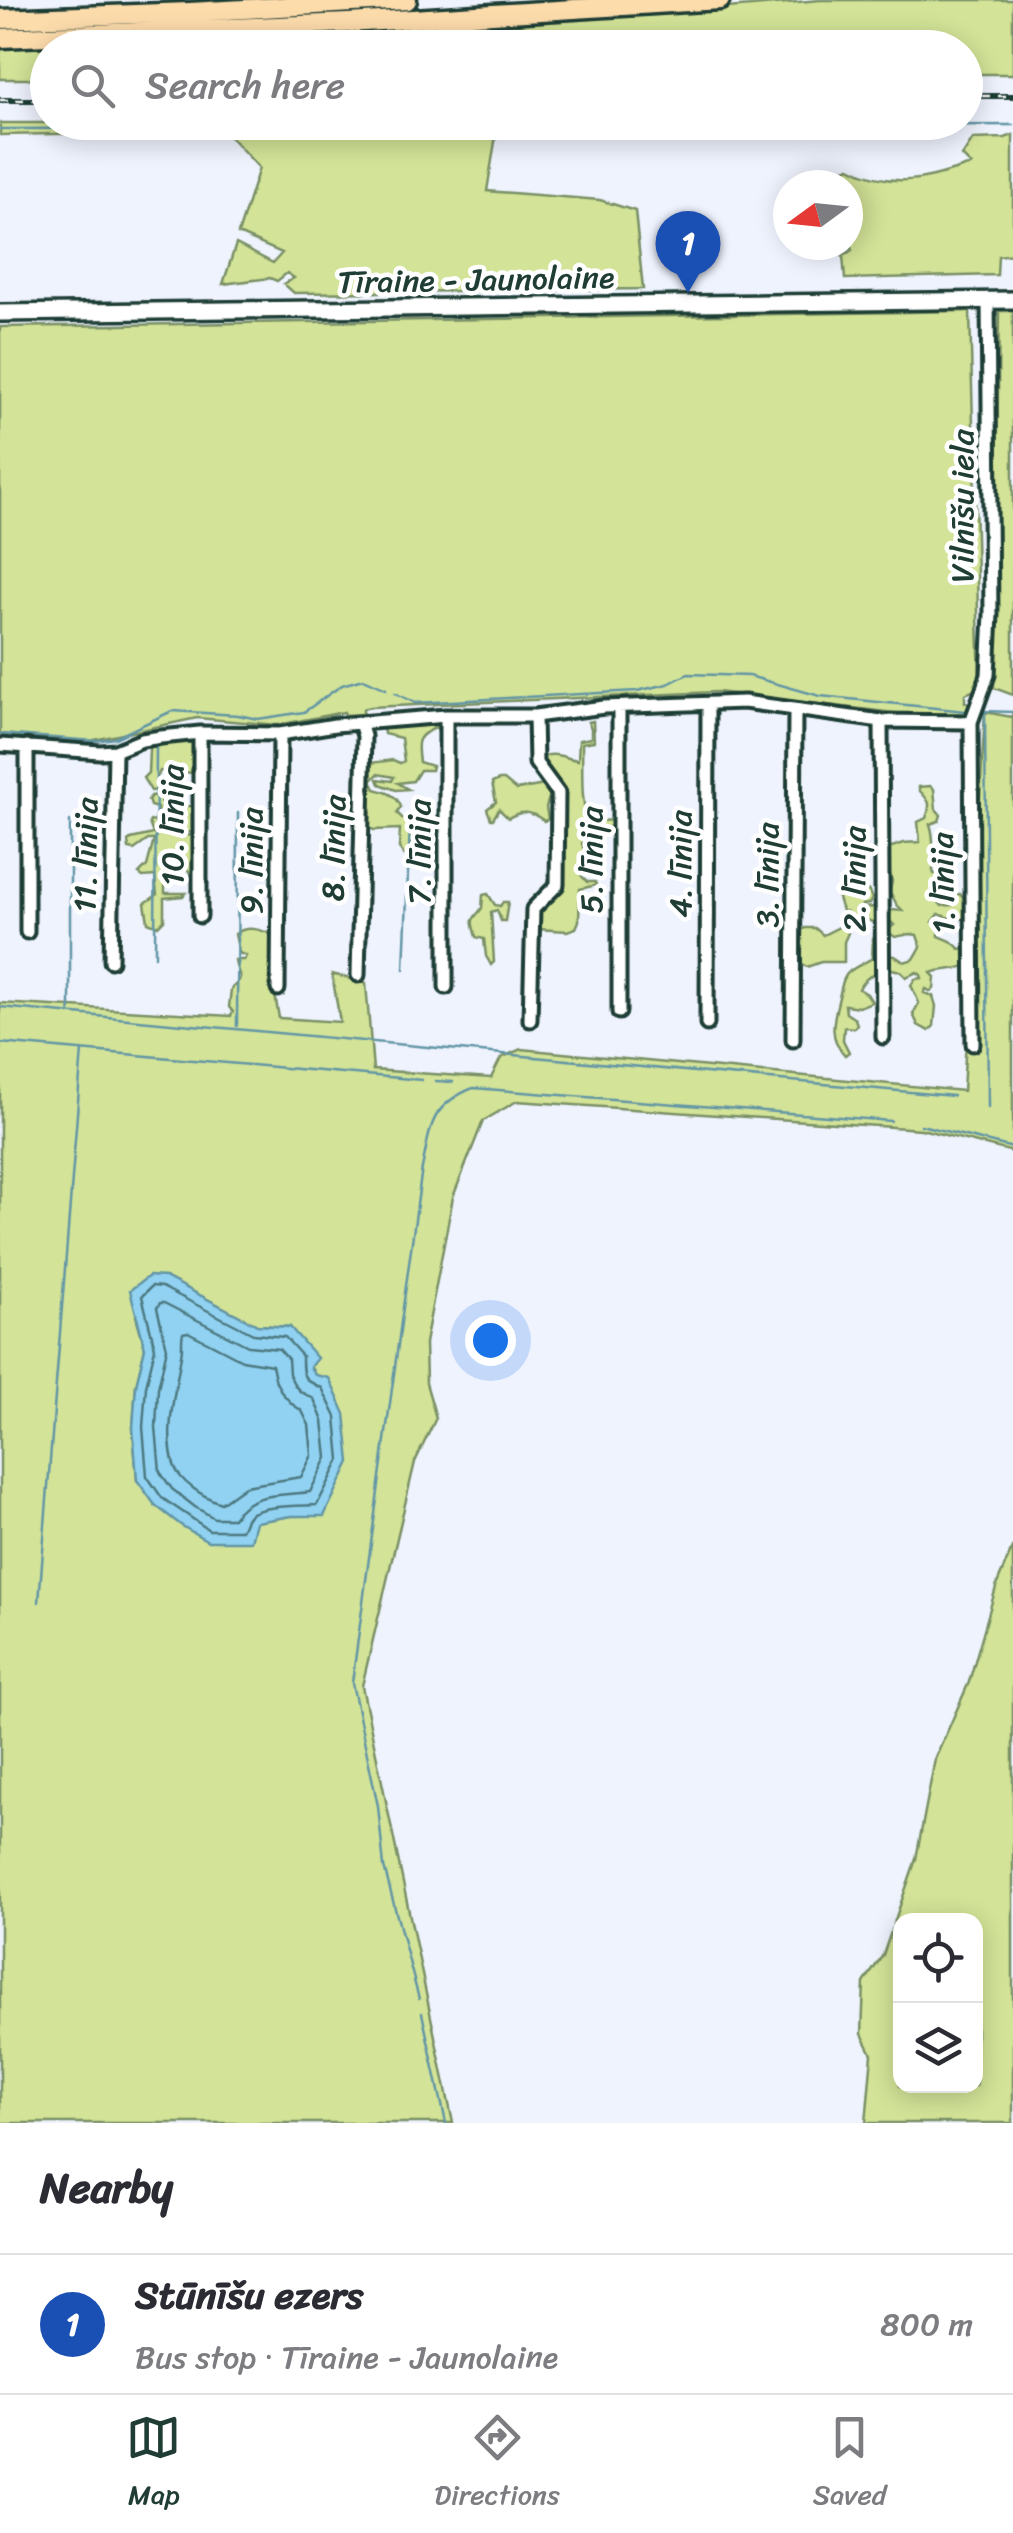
<!DOCTYPE html>
<meta charset="utf-8">
<style>
body{margin:0;font-family:Sriracha,sans-serif;background:#f2f2f3;color:#2b2b33}
.controls{position:absolute;right:30px;bottom:30px;display:grid;overflow:hidden;border-radius:20px;box-shadow:0 5px 25px #0003}
.controls button{width:90px;height:90px;display:grid;place-items:center;padding:0;border:0;border-bottom:2px solid #e1e1e2;background:#fff;color:#2b2b33;font:50px sans-serif}
.compass{position:absolute;left:773px;top:170px;width:90px;height:90px;border-radius:50%;background:#fff;box-shadow:0 5px 25px #0003;rotate:255deg}
.you{position:absolute;left:490px;top:1340px;width:35px;height:35px;margin:-25px;border:8px solid #fff;border-radius:50%;background:#1a73e8;box-shadow:0 0 0 15px #1a73e833}
.badge{display:grid;place-items:center;width:65px;height:65px;border-radius:50%;background:#1f3d34;color:#fff;font-size:32px;font-weight:700}
.pin{position:absolute;translate:-50% -82px;filter:drop-shadow(0 2px 5px #0008)}
.pin::after{content:'';position:absolute;top:52px;width:35px;height:30px;background:inherit;clip-path:polygon(0 0,100% 0,50% 100%)}
.list{margin:0;padding:0;list-style:none}
h2{display:flex;justify-content:space-between;align-items:center;height:130px;margin:0;padding:0 40px;font-size:42px}
h2 small{font-size:32px;font-weight:400;color:#7c7c81}
.list li{display:grid;grid-template-columns:65px 1fr auto;gap:30px;align-items:center;box-sizing:border-box;height:140px;padding:0 40px;border-top:2px solid #e1e1e2}
.list b{display:block;font-size:38px;white-space:nowrap}
.list p{margin:0;font-size:32px;white-space:nowrap;color:#7c7c81}
.list em{font-size:32px;font-style:normal;color:#7c7c81}
.icon{flex:none;width:55px;height:55px;fill:none;stroke:currentColor;stroke-width:2;stroke-linecap:round;stroke-linejoin:round}
.map{position:relative;flex:none;width:1013px;height:2123px;overflow:hidden}
.search{position:absolute;background:#fff;box-shadow:0 5px 25px #0003;left:30px;right:30px;top:30px;height:110px;display:flex;align-items:center;gap:25px;box-sizing:border-box;padding:0 35px;border-radius:55px;color:#7c7c81;font-size:38px}
.sheet{height:270px;background:#fff}
nav{display:flex;justify-content:space-around;align-items:center;box-sizing:border-box;height:140px;border-top:2px solid #e1e1e2;background:#fff;font-size:28px;color:#7c7c81}
nav a{display:grid;justify-items:center;gap:5px}
nav .on{color:#1f3d34}
.map>svg:first-child{display:block}
</style>
<div class="map">
<svg width="1013" height="2123" viewBox="0 0 1013 2123">
<rect width="100%" height="100%" fill="#eff3fe"/>
<filter id="ink" filterUnits="userSpaceOnUse"><feTurbulence type="fractalNoise" baseFrequency=".01" numOctaves="2"/><feDisplacementMap in="SourceGraphic" scale="20" xChannelSelector="R" yChannelSelector="G"/><feConvolveMatrix kernelMatrix="1 2 1 2 8 2 1 2 1" color-interpolation-filters="sRGB"/></filter>
<g filter="url(#ink)">
<path fill="#d3e397" stroke="#799066" stroke-width="2.5" fill-rule="evenodd" d="M820,0H1013V74H966V48H48L47,79H0V47C274,37 547,25 820,0Z
M0,123H498L487,191L600,200L635,211L643,289L294,293L284,284L294,278L287,273L277,281L270,278L223,284L236,244L273,263L282,253L238,234L259,168L225,131L0,135Z
M1013,135V254L998,256L997,275L845,279L843,256L852,250L848,240V185H830L832,174L850,167C892,190 927,179 971,165L962,156L973,139L1005,138Z
M970,311L980,688L965,694V702L973,704L971,722L717,692L370,707L363,709V714L345,715L344,712L278,725L197,718L85,742L0,734V327Z
M999,311H1013V695L994,688Z
M1013,711V1152L921,1129L517,1101L483,1121L453,1197L425,1343L426,1383L436,1418L415,1462L362,1686L453,2123H0V1003L231,1016L233,1012L229,1007L231,989C247,974 237,979 235,960H244L246,956L239,953L235,934C247,925 263,929 275,937L271,972L279,1018L340,1022L332,974L366,983L373,1070L491,1078L501,1058L521,1049L963,1091L985,712L1012,717ZM165,1277L257,1325L290,1327L315,1375L324,1515L291,1516L256,1522L137,1480L133,1428L136,1385L145,1348L136,1316Z
M436,721L441,723V736L436,728C416,735 416,742 419,762L432,766L431,770H420L413,781L398,783L408,789L396,790L380,784L378,779L392,781L394,777L378,774L371,781L375,789C387,792 397,795 401,807L397,813L404,820L419,826L411,833L417,837L411,844L410,851L415,852L414,854L410,858L405,856L399,848L400,829L374,830L368,827L366,782L370,763L393,760L400,763L404,761L401,738L384,734L383,727L410,726Z
M593,721L594,741L582,743C583,769 580,798 588,822L613,820L614,822L610,827L588,831L593,840L582,843L584,850L592,855L581,862L582,864L591,866L581,875L587,882H595L596,885L580,889L579,921L576,928L567,931L538,929V910L552,896L559,789L539,759C552,750 564,758 578,760L579,740L591,738V728L588,722Z
M172,740L186,741L196,744L195,773L160,771L157,778L162,790L151,791L143,778L148,773L149,750L152,746Z
M499,780H504L516,790L545,785L550,795L546,807L548,819L544,821C531,811 522,810 508,818L499,809L493,819H491L487,809L496,802L492,783Z
M930,786L934,789L936,809L941,815L939,821L930,824C934,835 934,858 933,871L934,874L944,873L945,875L941,882L934,888L935,898L942,906L952,905L955,903V895L960,894L966,902V917L964,919L946,917L939,914L933,922L939,926V936L951,941L960,949L965,948L967,950V965C958,971 943,968 931,973L935,977L934,989L930,991L926,989L924,993L933,996L936,1006L934,1026L929,1031L918,1025L913,1014L919,1003L911,985L915,979L922,978L921,975L917,972L906,977L900,971L888,968L886,955L895,956L904,962L914,959L921,947L917,935L910,934L895,937L887,931L894,925L889,920L891,910L903,911L897,905L890,892L892,881L886,858L889,848L903,843L920,842L918,822L926,818C932,802 929,801 919,790V787Z
M158,795L163,806H195L196,833L185,832L187,835L194,836L197,842L194,877L186,868L168,866L165,869V893H186L183,896L164,898V920L158,926L148,922L145,903L157,895L155,876L143,877L139,874L147,866L154,840H148L134,850L129,849L128,842L131,839L153,834L149,823L150,821L157,822L158,819L157,808L150,806L148,800L151,796Z
M840,879L845,880L850,886C863,885 868,886 872,899L869,904L862,905L861,908L876,907L879,912L876,923L872,922L859,915L853,920L847,912L842,911L837,895Z
M488,894L495,905L500,906L503,902H508L505,921H501L497,910L491,912L494,962L491,965L486,956L484,939L476,937C470,916 472,922 482,908L483,895Z
M841,926H846L848,933L844,942V962H821L807,967L800,964L799,932L805,928H815L823,935Z
M875,936L879,940L880,967C873,976 863,978 859,989L867,994L872,1002L859,1007L845,1005L846,1013L855,1019L857,1024L854,1028L844,1027L843,1040L849,1052L845,1055C826,1037 835,1015 840,993C842,985 843,976 850,971C856,966 865,963 872,958L873,938Z
M1013,1546V2123H866L872,2054L862,2034L864,1983L883,1955L916,1859L935,1759L969,1682L997,1584ZM976,1920V2086H900V1920Z"/>
<path fill="#91d2f2" stroke="#6396a6" stroke-width="2.5" d="M149,1276L165,1277L257,1325L290,1327L317,1358L310,1367L315,1375L329,1378L345,1414L350,1462L324,1516H291L256,1522L251,1541H208L182,1526L155,1505L137,1480L133,1428L136,1385L145,1348L130,1290Z"/>
<g fill="none" stroke-linecap="round" stroke-linejoin="round">
<path stroke="#4d7980" stroke-width="2.5" d="M152,1286L162,1287L253,1334L285,1337L302,1356C302,1377 302,1379 322,1388L336,1417L340,1460L317,1505C302,1506 260,1505 249,1515C245,1519 244,1525 241,1530H209L162,1498L147,1476L143,1427L146,1386L155,1348L142,1296Z
M160,1303H164L248,1346L279,1349L288,1359L289,1374L295,1386L301,1392L314,1399L323,1421L327,1458L310,1492C282,1496 250,1491 233,1518H214L195,1507L172,1489L160,1472L156,1427L158,1388L167,1348L157,1308Z
M188,1332L242,1360L272,1365L276,1382L282,1393L292,1404L302,1411L309,1425L312,1455L301,1477L245,1486L221,1503C205,1498 179,1482 174,1465C164,1430 176,1389 181,1355C183,1347 181,1340 183,1333Z"/>
<path stroke="#6396a6" stroke-width="2.5" d="M0,129L1013,125
M395,693L415,703L637,691L668,684L688,674L749,676L820,696L965,711
M982,711L1013,712
M985,712L988,1107
M0,734L95,741L115,738L172,711L238,715L258,719L304,712L342,685L363,679L386,689
M70,821V1014
M155,956L156,742
M404,969L410,824
M0,1007L953,1096
M237,1026L238,813
M0,1043L422,1080
M435,1081L453,1082
M921,1125L1013,1148
M39,1602L82,1050
M419,1999L384,1867L378,1806L352,1683L422,1168C431,1127 429,1106 473,1088L891,1121
M422,2013L446,2123"/>
<defs>
<path id="minor" d="M619,707V1012
M881,721L883,1037
M971,722L973,1044
M0,745L100,752L115,751L142,740L161,737L200,733L280,734L335,725L446,716H535L604,707L744,702L881,721L971,722L988,675L991,614L988,300
M200,916V733
M27,932V746
M111,961L115,751
M358,975L364,736L360,723
M446,987V716
M278,989L280,734
M530,1020L533,909L557,885L558,793L536,763L535,716
M707,1024L708,704
M793,1040L795,710"/>
<path id="secondary" d="M0,313L1013,300"/>
<path id="trunk" d="M0,19L190,12L407,0
M0,38L348,23L720,0"/>
</defs>
<use href="#minor" stroke="#1f3d34" stroke-width="19"/>
<use href="#secondary" stroke="#1f3d34" stroke-width="22"/>
<use href="#trunk" stroke="#1f3d34" stroke-width="25"/>
<use href="#minor" stroke="#fff" stroke-width="11"/>
<use href="#secondary" stroke="#fff" stroke-width="15"/>
<use href="#trunk" stroke="#fddcac" stroke-width="18"/>
<defs>
<path id="rail" d="M966,96H1013
M0,100H48"/>
</defs>
<use href="#rail" stroke="#1f3d34" stroke-width="6"/>
<use href="#rail" stroke="#fff" stroke-width="2.5" stroke-dasharray="8" stroke-linecap="butt"/>
</g>
</g>
<g text-anchor="middle" dominant-baseline="central" stroke-width="9" stroke-linejoin="round" paint-order="stroke">
<g font-size="32" fill="#1f3d34" stroke="#fff">
<text transform="translate(476 280) rotate(-1)">Tīraine - Jaunolaine</text>
<text transform="translate(962 506) rotate(-90)">Vilnīšu iela</text>
<text transform="translate(172 825) rotate(-90)">10. līnija</text>
<text transform="translate(334 848) rotate(-89)">8. līnija</text>
<text transform="translate(419 852) rotate(-90)">7. līnija</text>
<text transform="translate(86 855) rotate(-89)">11. līnija</text>
<text transform="translate(591 860) rotate(-90)">5. līnija</text>
<text transform="translate(251 861) rotate(-90)">9. līnija</text>
<text transform="translate(680 864) rotate(-90)">4. līnija</text>
<text transform="translate(767 875) rotate(-90)">3. līnija</text>
<text transform="translate(854 879) rotate(-90)">2. līnija</text>
<text transform="translate(943 883) rotate(-91)">1. līnija</text>
</g>
</g>
</svg>
<div class="controls">
<button><svg class="icon" aria-label="locate" viewBox="0 0 24 24"><circle cx="12" cy="12" r="6"/><path d="M12 2v4M12 18v4M2 12h4M18 12h4"/></svg></button>
<button><svg class="icon" aria-label="layers" viewBox="0 0 24 24"><path d="M12 4l9 5-9 5-9-5zM3 14l9 5 9-5"/></svg></button>
</div>
<svg class="compass" viewBox="-18 -18 36 36"><path d="M0-13l5 13h-10z" fill="#e53935"/><path d="M0 13l5-13h-10z" fill="#7c7c81"/></svg>
<div class="you"></div>
<div class="pin badge" style="left:688px;top:293px;background:#1a4fb4">1</div>
<div class="search"><svg class="icon" aria-label="search" viewBox="0 0 24 24"><circle cx="10" cy="10" r="6"/><path d="M15 15l6 6"/></svg>Search here</div>
</div>
<section class="sheet">
<h2>Nearby<small></small></h2>
<ul class="list">
<li><span class="badge" style="background:#1a4fb4">1</span><div><b>Stūnīšu ezers</b><p>Bus stop · Tīraine - Jaunolaine</p></div><em>800 m</em></li>
</ul>
</section>
<nav>
<a class="on"><svg class="icon" aria-label="map" viewBox="0 0 24 24"><path d="M3 6l6-2 6 2 6-2v14l-6 2-6-2-6 2zM9 4v14M15 6v14"/></svg>Map</a>
<a><svg class="icon" aria-label="directions" viewBox="0 0 24 24"><path d="M12 3l9 9-9 9-9-9zM9 14v-3h6M13 9l2 2-2 2"/></svg>Directions</a>
<a><svg class="icon" aria-label="saved" viewBox="0 0 24 24"><path d="M7 4h10v16l-5-4-5 4z"/></svg>Saved</a>
</nav>
